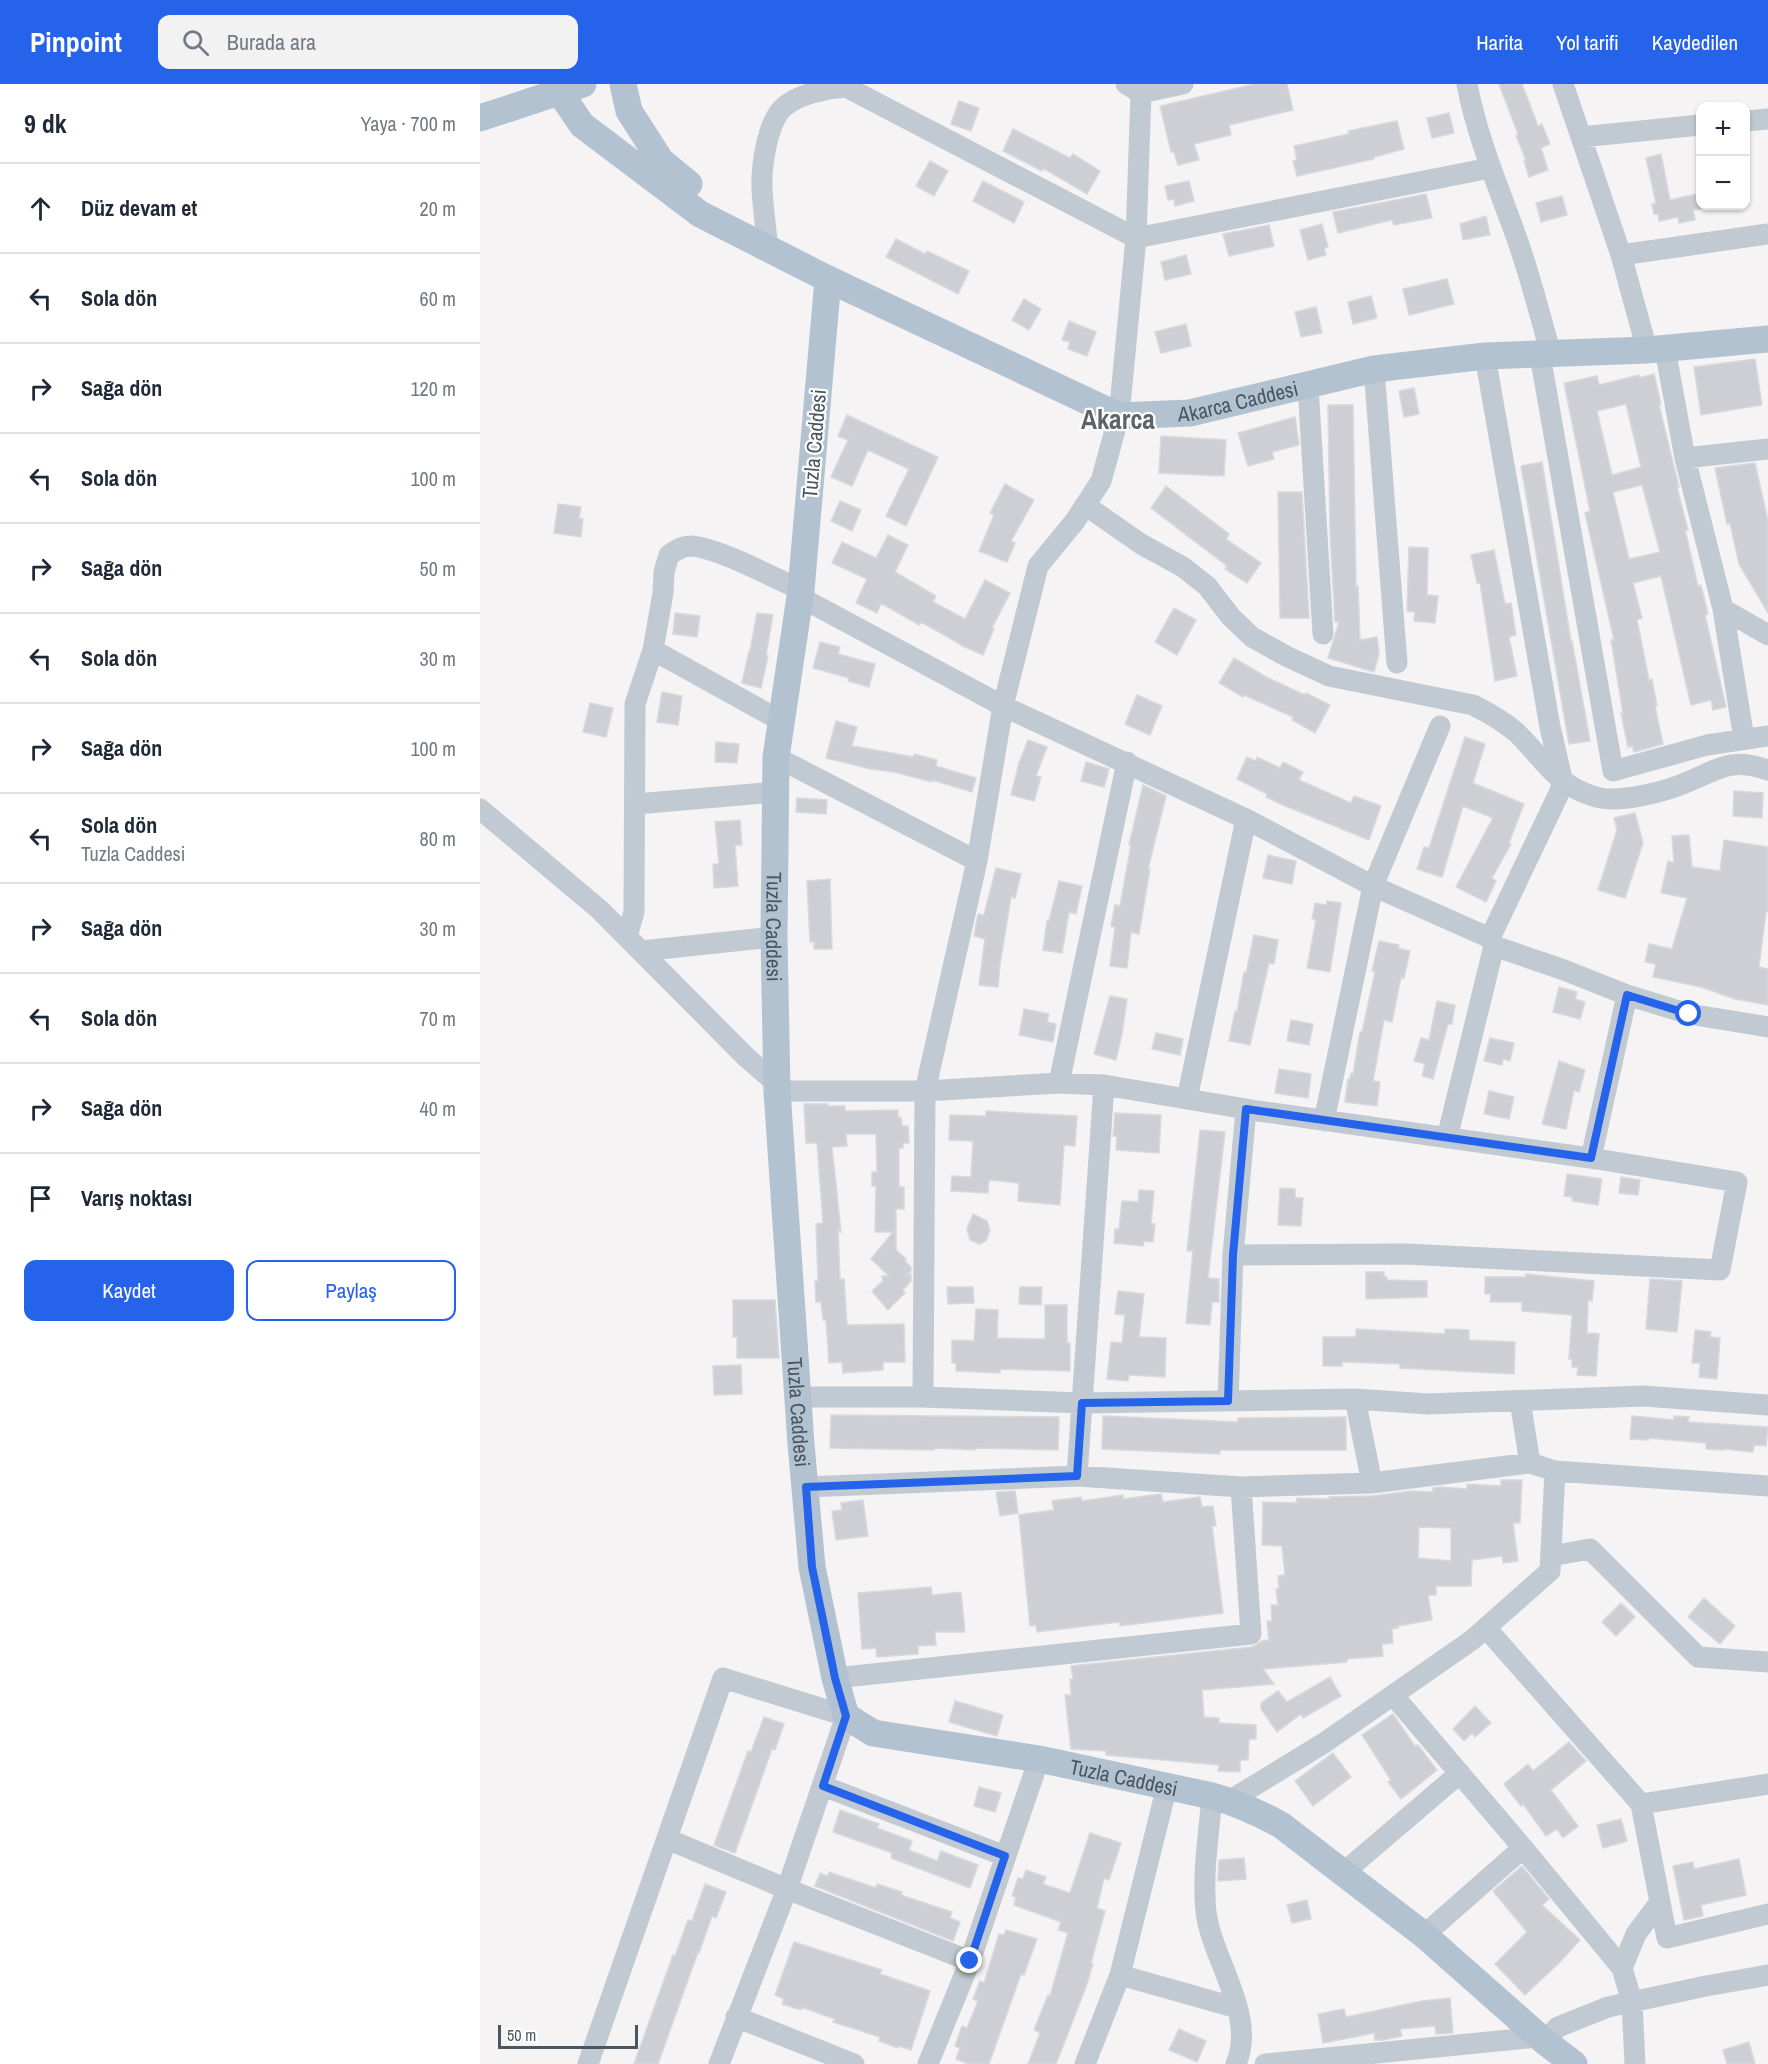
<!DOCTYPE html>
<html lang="tr">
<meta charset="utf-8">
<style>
body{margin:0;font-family:"Archivo Narrow",sans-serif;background:#f2f2f3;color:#1f2937}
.controls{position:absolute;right:18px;top:18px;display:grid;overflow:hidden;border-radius:12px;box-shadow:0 2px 4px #0004}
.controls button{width:54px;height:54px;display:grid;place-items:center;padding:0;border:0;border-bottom:2px solid #e0e1e3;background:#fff;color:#1f2937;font:30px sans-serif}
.scale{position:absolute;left:18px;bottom:15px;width:140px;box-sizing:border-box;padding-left:6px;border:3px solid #4a5661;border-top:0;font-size:16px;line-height:21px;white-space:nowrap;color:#4a5661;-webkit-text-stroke:4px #fff;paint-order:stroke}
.stop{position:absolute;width:18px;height:18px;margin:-14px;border:4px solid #2563eb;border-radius:50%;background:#fff}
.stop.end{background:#2563eb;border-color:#fff;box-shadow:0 2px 6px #0008}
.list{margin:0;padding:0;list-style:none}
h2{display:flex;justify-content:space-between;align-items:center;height:78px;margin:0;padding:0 24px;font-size:26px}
h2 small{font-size:20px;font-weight:400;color:#747a83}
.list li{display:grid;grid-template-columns:39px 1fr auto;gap:18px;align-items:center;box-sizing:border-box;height:90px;padding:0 24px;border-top:2px solid #e0e1e3}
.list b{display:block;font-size:22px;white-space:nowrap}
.list p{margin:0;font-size:20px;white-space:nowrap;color:#747a83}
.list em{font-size:20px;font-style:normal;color:#747a83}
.actions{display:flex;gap:12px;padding:18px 24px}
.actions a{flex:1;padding:14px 0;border:2px solid #2563eb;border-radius:12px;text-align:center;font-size:21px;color:#2563eb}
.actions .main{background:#2563eb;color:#fff}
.icon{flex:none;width:33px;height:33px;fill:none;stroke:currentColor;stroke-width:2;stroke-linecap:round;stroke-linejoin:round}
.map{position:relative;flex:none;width:1288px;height:1980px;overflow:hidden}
header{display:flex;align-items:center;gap:36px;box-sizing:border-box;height:84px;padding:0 30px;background:#2563eb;color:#fff}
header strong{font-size:28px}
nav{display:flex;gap:33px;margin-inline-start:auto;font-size:21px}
.search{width:420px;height:54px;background:#f2f2f3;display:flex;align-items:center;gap:15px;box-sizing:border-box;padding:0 21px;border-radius:12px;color:#747a83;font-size:22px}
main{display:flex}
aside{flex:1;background:#fff}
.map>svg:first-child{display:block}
</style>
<header>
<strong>Pinpoint</strong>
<div class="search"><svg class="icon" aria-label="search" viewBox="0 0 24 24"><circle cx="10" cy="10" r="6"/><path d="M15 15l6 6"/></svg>Burada ara</div>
<nav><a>Harita</a><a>Yol tarifi</a><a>Kaydedilen</a></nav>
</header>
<main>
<aside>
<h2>9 dk<small>Yaya · 700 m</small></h2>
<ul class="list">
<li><svg class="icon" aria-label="ahead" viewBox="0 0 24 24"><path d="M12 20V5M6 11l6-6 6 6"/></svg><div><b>Düz devam et</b></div><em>20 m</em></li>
<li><svg class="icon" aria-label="left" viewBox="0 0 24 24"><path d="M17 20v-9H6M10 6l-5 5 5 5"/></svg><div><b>Sola dön</b></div><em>60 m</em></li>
<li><svg class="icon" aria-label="right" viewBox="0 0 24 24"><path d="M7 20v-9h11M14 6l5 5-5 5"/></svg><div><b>Sağa dön</b></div><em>120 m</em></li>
<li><svg class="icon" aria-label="left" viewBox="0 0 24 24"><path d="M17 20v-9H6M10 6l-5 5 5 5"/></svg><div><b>Sola dön</b></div><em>100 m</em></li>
<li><svg class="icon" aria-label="right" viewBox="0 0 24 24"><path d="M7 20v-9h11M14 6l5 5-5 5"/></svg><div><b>Sağa dön</b></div><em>50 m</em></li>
<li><svg class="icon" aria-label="left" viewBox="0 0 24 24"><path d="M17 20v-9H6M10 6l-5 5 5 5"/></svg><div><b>Sola dön</b></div><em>30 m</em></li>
<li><svg class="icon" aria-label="right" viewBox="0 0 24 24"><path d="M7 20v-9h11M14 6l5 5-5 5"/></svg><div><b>Sağa dön</b></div><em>100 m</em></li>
<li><svg class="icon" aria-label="left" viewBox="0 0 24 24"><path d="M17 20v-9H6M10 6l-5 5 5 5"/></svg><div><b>Sola dön</b><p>Tuzla Caddesi</p></div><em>80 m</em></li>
<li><svg class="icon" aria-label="right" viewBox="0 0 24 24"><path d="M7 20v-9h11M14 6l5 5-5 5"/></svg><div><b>Sağa dön</b></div><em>30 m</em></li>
<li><svg class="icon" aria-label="left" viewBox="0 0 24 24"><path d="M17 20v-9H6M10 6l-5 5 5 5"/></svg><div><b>Sola dön</b></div><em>70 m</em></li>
<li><svg class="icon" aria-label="right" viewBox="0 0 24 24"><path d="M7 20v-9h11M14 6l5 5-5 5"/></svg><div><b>Sağa dön</b></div><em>40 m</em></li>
<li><svg class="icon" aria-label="arrive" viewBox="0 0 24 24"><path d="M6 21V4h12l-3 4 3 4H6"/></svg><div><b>Varış noktası</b></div></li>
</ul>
<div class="actions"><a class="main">Kaydet</a><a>Paylaş</a></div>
</aside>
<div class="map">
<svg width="1288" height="1980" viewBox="0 0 1288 1980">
<rect width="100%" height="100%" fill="#f5f3f3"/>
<path fill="#cdcfd5" stroke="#d7d9de" stroke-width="1.5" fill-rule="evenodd" d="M775,0H807L813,26L749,41L751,51L714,60L719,76L698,81L694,68H691L680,22Z
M1019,0H1042L1058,42L1062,40L1070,60L1061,64L1068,86L1049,93L1044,76H1046L1036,52L1038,50Z
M479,17L499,24L491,47L471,40Z
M969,29L974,49L952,54L947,34Z
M917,37L924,65L894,73V75L817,92L813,77L817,76L814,62L869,50L868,47Z
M533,45L590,74L593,70L620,87L607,110L563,84L562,87L523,67Z
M1181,70L1190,116L1221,109V125L1213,126L1215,136L1199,139L1198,133L1179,137L1178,130H1174L1172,120L1176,119L1166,74Z
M450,77L468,87L454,112L436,102Z
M503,97L544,118L534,139L493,117Z
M709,97L714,117L695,122L694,115L688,116L685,102Z
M946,110L952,134L914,141L912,136L858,149L853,128Z
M1082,112L1087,131L1061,138L1056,119Z
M1006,132L1010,151L983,156L980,140Z
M842,140L848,163L844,164L846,171L828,176L820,146Z
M789,141L794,162L749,172L743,150Z
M416,155L445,170L447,167L489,187L478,210L406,173Z
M706,171L711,190L685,196L681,178Z
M967,195L974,220L929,231L923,205Z
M891,212L897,234L873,240L868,218Z
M544,215L561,225L549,246L532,236Z
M836,223L842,249L821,253L815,228Z
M589,237L616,248L607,272L588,265L590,258L582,256Z
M706,240L711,262L681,269L675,248Z
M1275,275L1282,321L1221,331L1214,283Z
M1174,290L1181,320L1179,321L1199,403H1197L1208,446H1205L1218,502L1221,501L1228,530L1225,531L1246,623L1233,626L1231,616L1211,621L1181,492L1153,499L1162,534L1157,536L1169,596L1172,595L1177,622H1175L1183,660L1154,668L1152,662L1148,663L1141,629H1143L1131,556H1134L1105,429L1110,427L1084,299L1117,292L1119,301L1159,291V294ZM1146,320L1161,383L1132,391L1117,327ZM1162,401L1180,468L1149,475L1133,408Z
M934,304L939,330L924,333L919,307Z
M848,321H873L876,502H878L880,556L897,553L899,570L894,588L848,574L859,538H855L850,448Z
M367,331L458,373L426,442L406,432L429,385L388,366L372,402L351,393L368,356L358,352Z
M815,333L819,361L792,368L794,375L768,382L758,349Z
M681,352L746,356L744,392L679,389Z
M1062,378L1091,557H1092L1110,657L1089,660L1041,382Z
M1275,379L1288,437V529L1259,480L1250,439L1247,440L1235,384Z
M525,400L554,416L531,457L535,459L527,478L499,467L514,431L510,429Z
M686,402L749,450L746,455L781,479L767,499L745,485L747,482L671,424Z
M798,408H822L829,534H800Z
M360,417L381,426L372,447L351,437Z
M78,420L101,423L99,434L103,435L101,453L74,449Z
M408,451L428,461L415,488L456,512L453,518L485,535L505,496L530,509L512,544L514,545L503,571L480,561V560L441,538L439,541L401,519L397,529L376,519L387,495L352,479L362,458L396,474Z
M929,463L948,464L947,511L958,512L955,539L934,537L935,528L927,527Z
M1014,466L1025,520L1031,519L1036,551L1029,553L1037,592L1015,597L1000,499H997L991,471Z
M694,524L716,536L697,571L675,558Z
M195,529L220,532L217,553L193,550Z
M277,529L293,531L286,571L288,572L281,604L262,599L269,567H270Z
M340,558L360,563L358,570L395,580L389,603L368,597L369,594L333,584Z
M754,574L788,594L825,611L826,609L850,621L835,649L812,636L813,633L764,611L763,613L739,599Z
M182,608L202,612L198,641L177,638Z
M657,611L682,622L670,651L645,640Z
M110,619L133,624L126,653L103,648Z
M356,637L377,643L372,662L434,673V670L457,676L456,682L496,694L492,708L452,696V698L414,688L391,685L346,674Z
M985,653L1005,660L993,699L1044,720L1029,759L1031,760L1012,794L1016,797L1006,818L976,803L1013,734L983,722L962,793L937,785L944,763L949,764Z
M548,656L567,663L556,692L561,693L554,717L531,711L539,679Z
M236,658L259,660L257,679L235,678Z
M767,673L776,677L777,673L800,684L803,678L823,688L819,696L871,719L874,712L901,722L889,756L803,721L786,713L787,710L757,695Z
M606,678L629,685L624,703L601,697Z
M663,701L686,712L668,785H670L659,850L651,848L647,884L630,882L635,843L631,842L635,821L640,822L651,761H649Z
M1254,707L1283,709L1282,734L1253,732Z
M317,714L347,716L346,730L316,728Z
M1155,729L1163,759L1145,814L1118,806L1137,746L1134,734Z
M260,736L262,761H255L258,802L234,804L233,780H239L235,738Z
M1209,751L1212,783L1240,787L1244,756L1288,763V828H1286L1279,883L1288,885V921L1255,915L1221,903L1173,893L1176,880L1165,878L1169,860L1192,865L1207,814L1181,809L1188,777L1194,779L1192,752Z
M788,771L816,777L812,800L783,794Z
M516,784L541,790L535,814L531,813L520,880L518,903L499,901L505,855L494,852L498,830L504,831Z
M350,795L352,865H334V858H330L327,797Z
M579,797L602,802L596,830L589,828L582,869L563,866L567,837H569Z
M847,817L861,819L850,888L827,884L836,836L832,835L835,819L846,821Z
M774,851L798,856L794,880L789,879L770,961L749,957L755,927L757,928L764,888L766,889Z
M899,857L919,861L918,864L930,867L924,894L921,893L912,938L904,936L893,997L900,998L897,1022L865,1018L868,995H870L871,989L873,990L880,948H882L895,888L892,887Z
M1079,903L1097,908L1095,915L1105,918L1100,935L1073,928Z
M630,912L647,915L642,950L636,976L614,970Z
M957,917L975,921L972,940H968L953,995L942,992L945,980L934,977L941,954L949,956Z
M544,925L569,930L567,938L576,940L573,958L539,951Z
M811,936L833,940L829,961L807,957Z
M676,949L703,955L700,971L672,965Z
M1010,954L1034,959L1030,977L1023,975L1022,981L1004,977Z
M1079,977L1105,986L1099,1008L1094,1006L1086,1045L1062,1040Z
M799,985L831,990L828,1014L795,1009Z
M1009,1007L1034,1013L1029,1035L1004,1030Z
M324,1020H348V1022H365V1027L418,1026V1034L421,1033L422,1042H428L429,1059H423V1064H419V1103H424V1125H416V1166L426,1175L425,1177L431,1183V1187L427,1191L431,1190V1197L423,1206L425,1209L408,1226L392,1207L403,1197L402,1192H409L391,1175L413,1148H395L396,1102H392V1088H397L396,1050H366L367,1062L352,1063L361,1148L358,1145L360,1195H364L367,1241L424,1240L425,1278H403V1286L363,1289L362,1278L349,1279L346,1236H343L341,1218H336L335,1197H338L336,1140L343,1139L337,1059H326Z
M506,1027L597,1032L595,1062L584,1061L580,1121L538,1117L539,1099L509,1096L508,1109L471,1107L472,1092L491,1093L493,1057L469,1056L470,1031L506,1032Z
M635,1029L681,1031L679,1069L636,1066L637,1053L633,1052Z
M720,1046L745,1048L728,1194L739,1195V1218H732L730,1241L706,1239L713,1167H707Z
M1087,1090L1122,1095L1118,1121L1092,1117V1113L1084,1112Z
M1141,1093L1160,1096L1158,1111L1139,1109Z
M800,1104L815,1105V1114H823L821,1142L798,1141Z
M659,1106L674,1107L671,1140H675L673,1158L664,1157L663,1162L634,1159L635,1145H639L642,1117L658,1118Z
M493,1130L507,1137L510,1146L506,1157L499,1160L490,1156L487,1145Z
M886,1188H904V1193H907V1196L947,1197V1213L886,1215Z
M1046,1190L1114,1197L1112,1217L1108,1216L1107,1249L1119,1250L1116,1292L1097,1291L1098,1283H1092V1275H1089L1092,1231L1042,1227V1218H1010L1011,1210H1005V1193H1046Z
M1170,1195L1202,1197L1197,1248L1166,1245Z
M467,1203H493L494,1219L468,1220Z
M540,1203H562L561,1221L539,1220Z
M638,1207L664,1210L659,1253L686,1254L685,1293L649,1291L648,1297L627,1295L631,1258L642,1259L645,1231L635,1230Z
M253,1216H295L299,1274H257V1253H253Z
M565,1221H587V1259H590V1287L520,1285V1289L476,1287V1279H472V1256L494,1257L496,1225L518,1226L517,1254L565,1255Z
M876,1245L965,1250V1245L989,1246V1256L1035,1258L1034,1290L920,1284V1280L862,1278V1282H843V1253H876Z
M1215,1246L1231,1248L1230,1253L1240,1254L1237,1295L1219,1293L1220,1279H1212Z
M261,1281L262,1310L234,1311L233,1282Z
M351,1331L579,1333L578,1366L495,1364V1366L454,1364V1366L350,1364Z
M623,1332L758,1338V1334L866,1333V1366H740V1370L622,1365Z
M1152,1332L1194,1336V1332L1209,1333L1208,1338L1288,1343L1286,1362L1274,1361L1273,1368L1244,1365L1243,1366L1226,1365V1359L1168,1354V1356L1150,1355Z
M1021,1396H1042L1040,1439H1033L1038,1477L1023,1479L1022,1472L992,1476L991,1502H956V1511H948L952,1536L918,1542V1544L912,1545L913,1559L902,1560L903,1572L867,1575V1578L783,1585L794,1600L722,1606L724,1633L739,1634V1639L776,1641V1655H769L768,1676H760V1688L738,1687L739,1681L626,1671V1667L591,1665L585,1611H591L590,1595H593L591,1582L772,1563L782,1557L789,1556L787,1537H792L791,1521H798L796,1505H799L798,1492L805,1491L802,1462L782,1461L783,1418L816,1419L817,1414L849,1415V1413L892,1412L931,1407L953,1408V1404L960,1403L987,1405V1400L1021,1402ZM939,1443L971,1444V1477L938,1474Z
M535,1407L538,1429L520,1432L516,1408Z
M681,1410L683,1418L720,1413L722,1423L733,1422L736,1442H732L743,1529L640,1542V1538L557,1548L556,1541L550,1542L539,1431L574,1426L572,1417L601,1413L602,1417L643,1411V1415Z
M383,1416L388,1452L356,1456L352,1427L362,1426L361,1419Z
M451,1503L452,1511L481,1508L485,1548H455L456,1561L438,1562V1570L397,1573L396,1564L382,1565L378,1509Z
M1224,1514L1255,1542L1240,1560L1208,1533Z
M1141,1519L1155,1533L1136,1552L1122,1538Z
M850,1593L861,1612L823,1634L821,1630L797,1648L781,1625V1619L798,1607L807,1618Z
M475,1617L523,1631L517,1652L469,1638Z
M995,1622L1011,1639L995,1653L992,1649L984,1657L973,1645Z
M913,1630L935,1662L938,1661L957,1686L921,1715L908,1698L911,1696L882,1651Z
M284,1633L304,1640L295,1666L292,1665L255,1769L234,1761L268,1667L271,1668Z
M1089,1658L1106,1677L1071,1706L1098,1742L1083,1754L1077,1745L1066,1752L1043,1720L1041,1722L1024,1700L1048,1680L1053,1687Z
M853,1669L871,1693L833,1722L815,1697Z
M499,1703L521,1709L515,1728L494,1722Z
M360,1726L399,1740L397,1744L432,1757L429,1766L457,1777L461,1767L498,1781L490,1804L411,1774L412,1769L353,1748Z
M1141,1735L1147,1757L1123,1764L1117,1741Z
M610,1749L641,1759L629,1796L624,1794L617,1824L625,1827L611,1879L613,1880L606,1903L576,1980H548L560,1949L554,1946L568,1911L570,1912L588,1849L578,1846L581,1838L534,1821L536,1813L532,1812L538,1794L543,1795L546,1786L566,1793L563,1800L590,1809Z
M764,1774L766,1795L738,1797L739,1776Z
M1259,1775L1266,1811L1221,1821L1223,1832L1204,1836L1193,1782L1213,1778L1214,1785Z
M1042,1782L1069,1815L1062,1821L1100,1856L1081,1877L1045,1911L1015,1880L1047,1848L1013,1807Z
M349,1788L396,1804L397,1800L422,1808L421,1811L472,1828L470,1834L480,1838L473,1857L335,1802L340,1789L348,1792Z
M225,1800L246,1808L236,1834L232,1832L219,1869L218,1868L178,1980H154L193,1871L195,1872L208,1836L212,1837Z
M827,1816L831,1835L812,1839L807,1821Z
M526,1846L557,1855L544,1891L541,1890L509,1980H489L476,1975L480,1964L475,1962L482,1942L487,1944L498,1917L493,1915L500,1897L504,1899L519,1850L524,1851Z
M314,1858L402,1886L400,1890L450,1907L431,1966L419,1962L418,1964L399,1957L400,1953L353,1938L355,1935L321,1923V1926L302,1920L304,1915L295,1911Z
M970,1914L973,1949L956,1950L955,1942L920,1945L922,1952L903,1956H895L894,1949L843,1959L838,1930L864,1925L866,1933L942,1917Z
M699,1945L726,1957L717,1978L689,1966Z
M1269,1958L1275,1980H1247L1243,1966Z"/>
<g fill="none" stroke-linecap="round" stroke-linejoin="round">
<path stroke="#c1cad2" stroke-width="21" d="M371,0L366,3L656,154L1010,84
M662,0L661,9L703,0
M987,0C997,53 1018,102 1036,152C1050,191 1060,231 1071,271
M1083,0L1141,171L1167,266
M1266,37L1288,35
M1101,53L1220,41
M288,165C286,145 283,125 282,105C281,84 287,36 305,22C320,10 347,4 366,3
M1141,171L1288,150
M1185,265L1205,374L1243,525L1264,655
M1060,271L1133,687L1227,661L1288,652
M1005,272L1070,643L1081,690V705L1010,854
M894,285L917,579
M828,302L843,550
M1205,374L1288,365
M605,421L661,460L703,483L727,502L751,533L772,553L806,572L849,592L993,621C1009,629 1023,637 1036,648C1064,675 1075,701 1116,713C1139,720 1188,707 1210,697C1223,692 1237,683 1252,681C1265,679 1276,682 1288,686
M320,513L523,622L766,735L893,802L1010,854L1014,862L1084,886L1147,911L1209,930L1288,943
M1243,525L1288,551
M173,566L301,637
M296,673L497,777
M156,720L296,708
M0,725L120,826L265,972L297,1000
M147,853L154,828L155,620L173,566L183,509L184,488L189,471C195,467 202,462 210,462C237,463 294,494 321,506
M161,867L294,853
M579,999L647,678
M297,1007H445L579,999L624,1001L778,1027L1117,1075L1257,1098L1240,1186L926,1170L753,1171
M707,1015L766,735
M844,1037L893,802L960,642
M967,1054L1014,862
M1111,1074L1147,911
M319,1313H443L602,1319L875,1315L948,1320L1163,1312L1288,1321
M443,1313L445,1007L497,777L523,622L558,482L595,437L621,397L639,332L656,154L661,9L646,0
M875,1315L892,1399
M748,1317L753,1171L766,1025
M1040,1317L1050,1379
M597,1392L624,1001
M325,1403L597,1392L761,1403L892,1399L1050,1379L1075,1387L1288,1402
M1071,1472L1110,1465L1218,1573L1288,1578
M1006,1544L1161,1720L1288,1700
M355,1594L771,1550L761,1403
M913,1611L1043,1764L1142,1884L1152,1918L1155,1980
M343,1702L525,1772
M732,1712C729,1750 722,1790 726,1828C732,1876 777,1931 756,1980
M749,1717L844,1659L992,1556L1070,1487L1075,1387
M1161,1720L1187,1854L1288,1830
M187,1755L307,1805L490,1877
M863,1789L980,1689
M944,1851L1043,1764
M1142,1884L1156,1850L1180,1818
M640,1891L757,1924
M256,1933L374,1980
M1064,1957L1078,1943L1128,1923L1226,1902L1288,1891
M108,1980L243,1594L366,1632L307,1805L239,1980
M448,1980L490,1877L559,1675
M605,1980L640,1891L687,1702
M785,1980L1059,1953"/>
<g stroke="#b3c2d1" stroke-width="27">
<path id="s1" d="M74,0L102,41L220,130L348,195L639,332L710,329L894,285L1005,272L1167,266L1288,255"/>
<path d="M143,0L149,27L181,77L209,100"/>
<path d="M0,34L103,0"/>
<path id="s2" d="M348,195L321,506L296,673L294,853L297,1007L321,1360L332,1483L355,1594L366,1632L393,1649L559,1675L732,1712C757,1719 779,1729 801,1741L944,1851L1064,1957L1094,1980"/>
</g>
</g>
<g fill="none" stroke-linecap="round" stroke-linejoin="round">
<path stroke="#2563eb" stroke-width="8" d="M490,1877L525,1772L343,1702L366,1632L355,1594L332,1483L326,1403L597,1392L602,1319L748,1317L753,1171L766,1025L1111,1074L1147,911L1209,930"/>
</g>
<g text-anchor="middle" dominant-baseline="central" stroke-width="4.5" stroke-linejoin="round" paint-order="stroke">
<g font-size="21" fill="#4a5661" stroke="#fff">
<text stroke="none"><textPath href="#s1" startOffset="783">Akarca Caddesi</textPath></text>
<text transform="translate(334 360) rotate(-85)">Tuzla Caddesi</text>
<text stroke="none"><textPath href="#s2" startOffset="651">Tuzla Caddesi</textPath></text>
<text stroke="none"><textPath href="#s2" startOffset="1137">Tuzla Caddesi</textPath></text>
<text stroke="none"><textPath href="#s2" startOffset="1732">Tuzla Caddesi</textPath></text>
</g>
<g font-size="27" font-weight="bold" fill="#5f6368" stroke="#fff">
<text x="638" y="335">Akarca</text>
</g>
</g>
</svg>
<div class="controls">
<button>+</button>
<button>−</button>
</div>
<div class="scale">50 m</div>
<div class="stop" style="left:1209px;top:930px"></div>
<div class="stop end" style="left:490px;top:1877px"></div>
</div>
</main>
